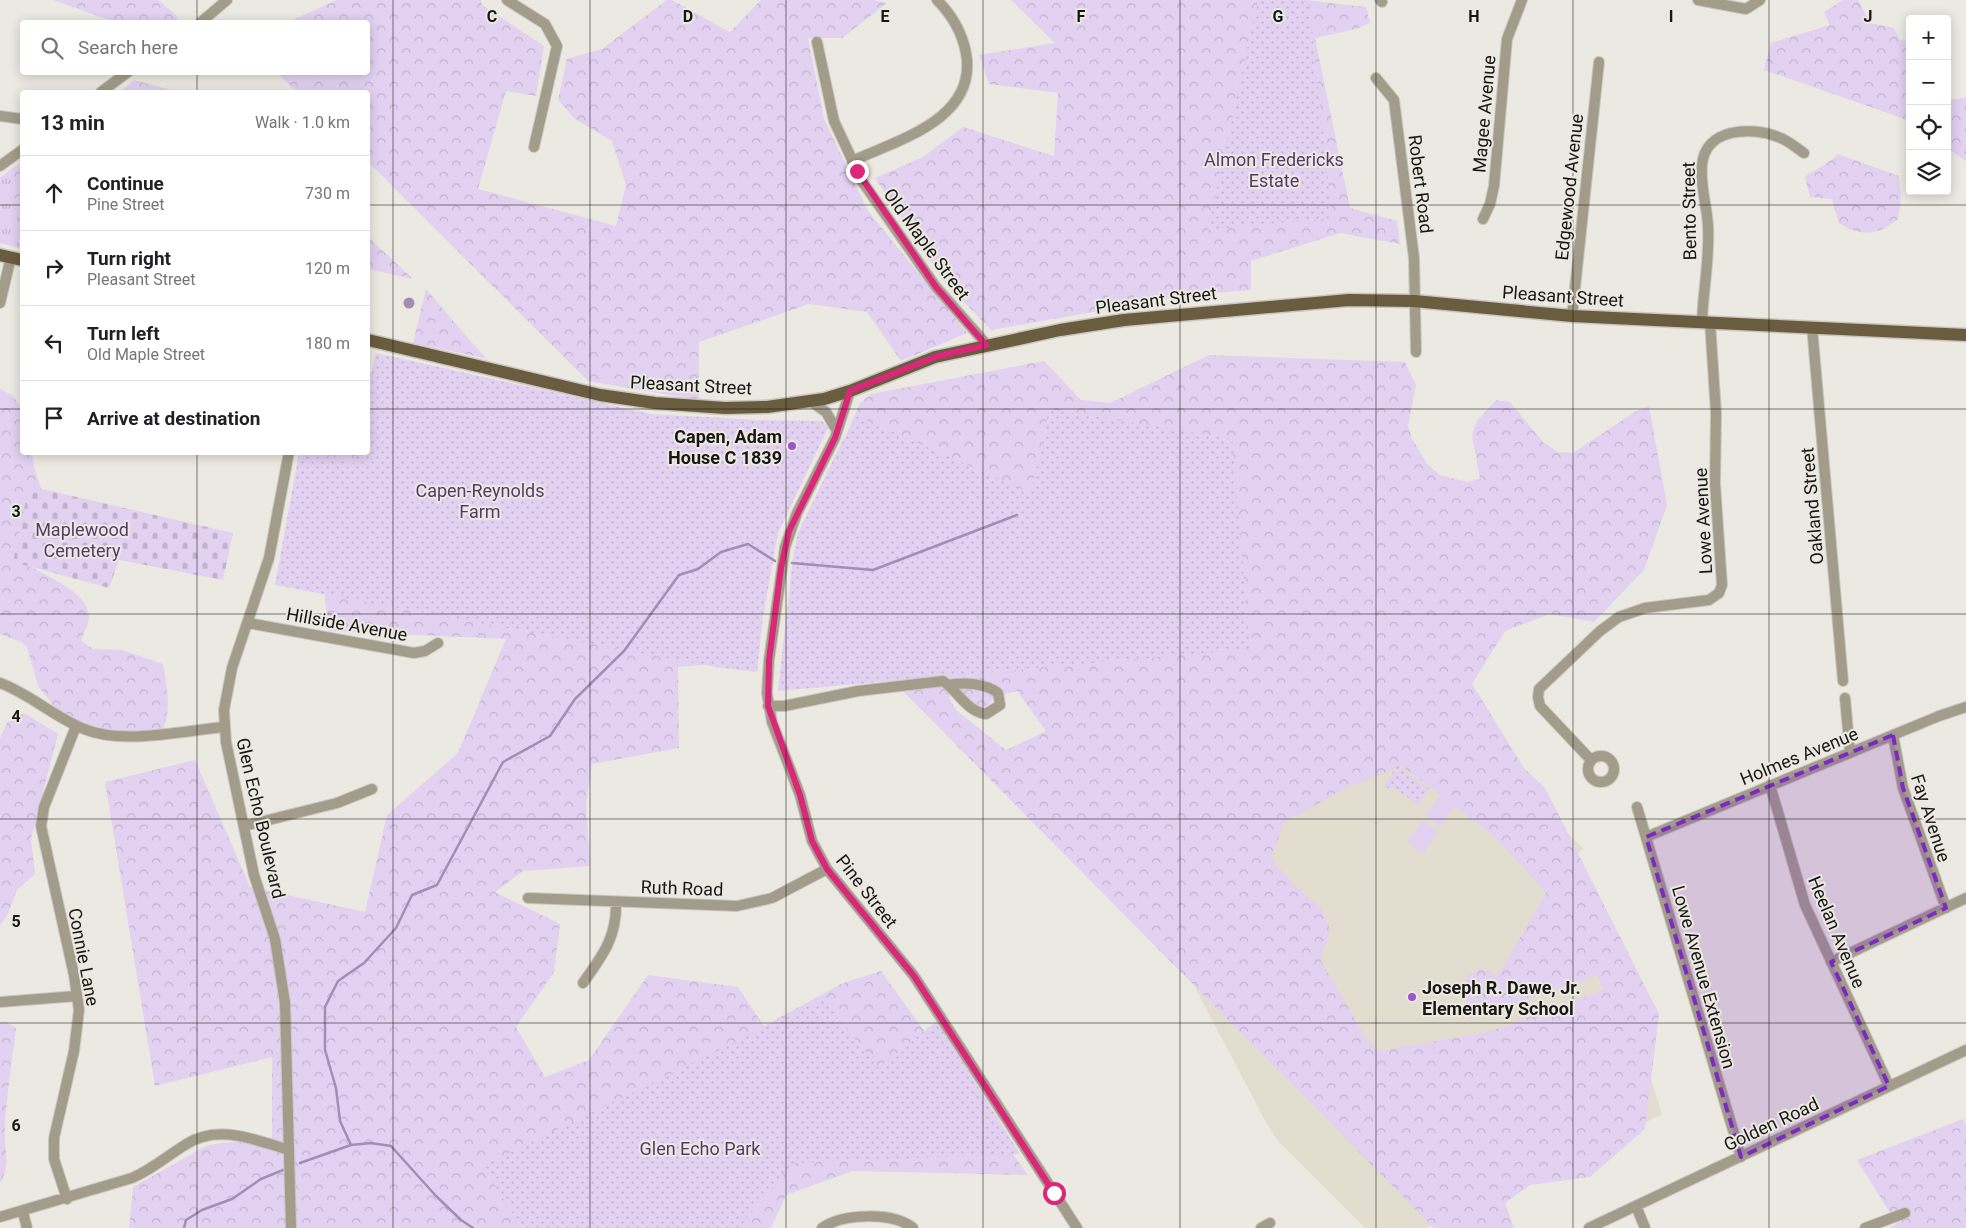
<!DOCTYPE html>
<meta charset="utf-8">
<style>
body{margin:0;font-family:Roboto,sans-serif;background:#f2f2f2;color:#202124}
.controls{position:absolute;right:15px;top:15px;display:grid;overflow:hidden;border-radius:5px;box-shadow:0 2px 12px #0003}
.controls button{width:45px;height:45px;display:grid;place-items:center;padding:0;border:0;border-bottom:1px solid #e0e0e0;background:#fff;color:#202124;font:25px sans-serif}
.stop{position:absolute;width:15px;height:15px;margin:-11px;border:4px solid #db2777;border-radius:50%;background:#fff}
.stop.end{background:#db2777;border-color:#fff;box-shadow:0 1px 5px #0008}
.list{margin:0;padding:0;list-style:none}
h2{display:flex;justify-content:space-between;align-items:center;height:65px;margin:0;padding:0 20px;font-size:21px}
h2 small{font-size:16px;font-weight:400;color:#757577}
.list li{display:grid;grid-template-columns:32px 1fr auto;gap:15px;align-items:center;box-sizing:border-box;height:75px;padding:0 20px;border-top:1px solid #e0e0e0}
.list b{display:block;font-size:19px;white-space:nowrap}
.list p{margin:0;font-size:16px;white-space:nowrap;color:#757577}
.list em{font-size:16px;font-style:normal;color:#757577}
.icon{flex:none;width:28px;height:28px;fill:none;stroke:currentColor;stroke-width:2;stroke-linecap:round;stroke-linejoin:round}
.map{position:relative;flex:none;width:1966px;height:1228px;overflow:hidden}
.search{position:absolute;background:#fff;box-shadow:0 2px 12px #0003;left:20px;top:20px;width:350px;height:55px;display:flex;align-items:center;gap:12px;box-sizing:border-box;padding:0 18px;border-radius:5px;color:#757577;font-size:19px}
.panel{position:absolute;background:#fff;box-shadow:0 2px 12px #0003;left:20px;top:90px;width:350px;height:365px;border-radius:5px}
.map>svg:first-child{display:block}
</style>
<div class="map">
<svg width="1966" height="1228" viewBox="0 0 1966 1228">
<defs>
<pattern id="grass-tufts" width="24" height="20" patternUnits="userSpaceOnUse" patternTransform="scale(1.25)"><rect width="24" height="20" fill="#e2d1f1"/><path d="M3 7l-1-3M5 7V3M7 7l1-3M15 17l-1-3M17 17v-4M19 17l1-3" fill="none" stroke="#c1b3ce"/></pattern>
<pattern id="forest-crowns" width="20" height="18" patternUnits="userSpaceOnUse" patternTransform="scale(1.25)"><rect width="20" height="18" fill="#e2d1f1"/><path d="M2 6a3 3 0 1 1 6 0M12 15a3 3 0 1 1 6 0" fill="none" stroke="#c1b3ce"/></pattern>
<pattern id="cemetery-stones" width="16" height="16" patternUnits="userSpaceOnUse" patternTransform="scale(1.25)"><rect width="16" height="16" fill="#e2d1f1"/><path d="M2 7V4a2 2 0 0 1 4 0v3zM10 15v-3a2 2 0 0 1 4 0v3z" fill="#c1b3ce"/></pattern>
<pattern id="park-dots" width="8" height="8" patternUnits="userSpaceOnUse" patternTransform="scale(1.25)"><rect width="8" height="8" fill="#e2d1f1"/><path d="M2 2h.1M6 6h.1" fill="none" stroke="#c1b3ce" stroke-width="1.8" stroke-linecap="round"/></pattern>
<pattern id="water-ripples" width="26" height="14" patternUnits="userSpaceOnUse" patternTransform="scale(1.25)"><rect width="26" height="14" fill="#a18eb2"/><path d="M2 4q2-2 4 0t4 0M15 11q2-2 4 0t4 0" fill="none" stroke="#827390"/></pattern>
</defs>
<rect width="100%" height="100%" fill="#ece9e2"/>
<path fill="#e3ddd0" d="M1372,640L1583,848L1575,857L1588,880L1662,1114L1494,1198L1427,1228H1365L1278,1141L1267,1124L1027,669Z"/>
<path fill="url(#grass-tufts)" d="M10,170L15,183L11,196L22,202V231L19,243L22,249L0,243V178Z"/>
<path fill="url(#forest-crowns)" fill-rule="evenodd" d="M53,0H158L176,15L178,20L176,22H115Z
M337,0H481L482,5L544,46L536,96L506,91L478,189L616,226L626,185L612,141L575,119L558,100L567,59L602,49L667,0H672L730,32L761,0H873L887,3L842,38H808L824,119L868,211L967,333L901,361L867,312L809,304L699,342V400L588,381L368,162V92H297L277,73L368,72V22H288Z
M1011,0H1305L1366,7L1370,23L1356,29L1315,38L1350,208L1397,221L1400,244L1340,233L1251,261V290L1190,295L991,330L945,282L875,178L923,157L963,127L1054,156L1058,93L989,84L979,55L1055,43Z
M1843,0H1858L1870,23L1894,28L1900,40L1910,41V123L1902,118L1764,70L1771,43L1830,25L1824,12Z
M134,80L179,92H120Z
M1947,96L1949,100L1966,98V161L1947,148Z
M1838,154L1899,176L1901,198L1898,219C1878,236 1861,237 1839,223L1832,199L1810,197L1805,177C1816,168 1829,164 1838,154Z
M22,162V202L11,196L15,183L10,170Z
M368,237L413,279L368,269Z
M426,289L480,352L488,359L413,343Z
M1209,355L1405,362L1416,385L1408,426L1412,439L1428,465L1440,475L1467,482L1480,479L1472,435L1477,421L1496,400L1510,402L1544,443L1558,452L1573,453L1636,411L1649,406L1667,505L1644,570L1594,622L1550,614L1505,631L1472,684L1524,768L1545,788L1659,1014L1645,1129L1590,1177L1530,1185L1505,1203L1514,1228H1434L793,580L831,471L860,403L871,394L1044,361L1081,400L1110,403ZM1017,691L1046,731L1006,750L956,710L949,698L954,694L973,706L985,710L994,697ZM1402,766L1495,837L1546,893L1498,975L1482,969L1468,974C1462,985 1465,1008 1471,1019L1597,975L1604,990L1488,1032L1379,1051L1367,1040L1320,959L1330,930L1322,909L1293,884L1272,859L1283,823L1348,787Z
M368,372L505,396L739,662L678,667L679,748L592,764L586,804L590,866L523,871L495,892L560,924L554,972L516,1027L545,1077L589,1060L648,975L738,987L764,1026L841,984L881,971L1028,1175L853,1171L786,1195L771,1228H129L133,1187L208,1145L272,1137V1057L155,1086L105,782L195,760L250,887L365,912L387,815L458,753L506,639L329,631L308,463L312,453L368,452Z
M0,389L12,395L22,408V452L33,453C31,468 42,483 43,499C43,516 32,548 28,565C47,577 86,591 89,615C90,623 83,634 81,641L93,649L122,650L163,664C167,686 178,740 142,742L63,718L38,686L27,647L21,642L0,634Z
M19,714H26L58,734L31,839L35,874L17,890L7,916L0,925V738L7,723Z
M5,1021L16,1028C12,1061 7,1093 5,1126C3,1147 12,1164 0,1183V1022Z
M1963,1119L1966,1126V1228H1889L1897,1224L1857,1160Z"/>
<path fill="url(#cemetery-stones)" d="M29,486L233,533L223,580L119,560L109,588L13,562Z"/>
<path fill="url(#park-dots)" d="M1258,0H1309L1332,218L1208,230Z
M376,353L651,414L758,420L822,421L828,428L778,533L763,617L757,672L716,667L275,585L299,453L353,463L355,453L368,452V387Z
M1049,409L1232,439L1250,649L778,691L793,557L798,533L841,444L857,416L1031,493Z
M1397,766L1429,789L1418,805L1393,787L1390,789L1384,786Z
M823,999L878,1068L937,1021L1020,1154L793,1163L739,1228H522L483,1166Z"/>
<path fill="#e2d1f1" d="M1440,795L1455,806L1440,827L1425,816Z
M1422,821L1438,832L1423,853L1407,842Z"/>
<path fill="url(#water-ripples)" d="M403.5 303a5.5 5.5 0 1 1 11 0a5.5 5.5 0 1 1-11 0Z"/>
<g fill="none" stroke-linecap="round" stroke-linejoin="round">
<path stroke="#a18eb2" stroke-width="2.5" d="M792,563L873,570L1017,515
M351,1145L340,1121L336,1088L325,1050V1007L338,981L364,963L396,928L412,895L437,885L503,762L550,736L575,699L624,651L679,575L698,569L721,552L748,544L775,561
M300,1163L351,1145L371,1143L391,1146L436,1196L461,1220L473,1228
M184,1228L186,1220L202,1210L232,1199L261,1179L283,1170"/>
<defs>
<path id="minor" d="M507,0L545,24L557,46L534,147
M1380,0L1382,2
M1698,0L1746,9L1760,0
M201,22L227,0
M817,42L834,121L862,181L936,287L987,345
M1376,78L1394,100L1414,258L1416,352
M101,92L128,72
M0,116L22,119
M852,161C898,140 978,119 966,53C962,32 952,15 937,0
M0,166L22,150
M1483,219L1490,204L1494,186L1507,39L1522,0
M0,303L11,257
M1572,316L1599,62
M1702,322C1703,290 1710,258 1708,226C1707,206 1700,186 1702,165C1705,128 1751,126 1778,137C1788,140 1796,148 1804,153
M1812,327L1843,681
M850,391L835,438L797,513L785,547L769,660L767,693L772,722L800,795L812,841L827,869L914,976L1077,1228
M810,401L826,412L837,431
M289,452L269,558L232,668L224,710L226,742L254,875L275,939L285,1003L291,1228
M248,623L414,653L425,651L438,643
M0,683C30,694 54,717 84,729C122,745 183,731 224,727
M1845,698L1850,753
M768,706H784L858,691L943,681C959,692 966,711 986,714L1000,705L998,693C985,683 964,682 948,685
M1893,735L1903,788L1946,908
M1588 769a13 13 0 1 1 26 0a13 13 0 1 1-26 0Z
M1591,760L1540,706L1538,697L1539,689L1600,631L1619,617L1645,608L1709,600L1719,593L1722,585L1715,484L1716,413L1710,322
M1770,785L1805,905L1889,1086
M1637,807L1741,1157
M244,826L337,803L372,789
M1646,837L1939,716L1966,707
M528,898L737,906L772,898L827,869
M1831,962L1966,898
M583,983C603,955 617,937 616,902
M0,1002L77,996
M67,1199L54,1159V1138L74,1051L79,1010L74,975L41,826L44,807L76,726
M1636,1206L1645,1228
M23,1212L27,1228
M0,1217L132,1178C151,1170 167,1156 185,1145C218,1123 255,1140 289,1150
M822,1228C843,1213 893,1212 913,1228
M1261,1228L1270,1223
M1589,1228L1966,1050
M1865,1228L1905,1213"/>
<path id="major" d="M0,255L22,260
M368,340L600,395L655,403L725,408L767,407L824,399L850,391L935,357L1060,330L1124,320L1349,300L1414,301L1572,316L1966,335"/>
</defs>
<use href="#minor" stroke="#cac7c1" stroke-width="12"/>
<use href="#major" stroke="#cac7c1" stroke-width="15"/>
<use href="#minor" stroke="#a39c8b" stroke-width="10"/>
<use href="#major" stroke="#6a5c3e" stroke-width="12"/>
</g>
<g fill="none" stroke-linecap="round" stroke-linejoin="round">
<path stroke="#db2777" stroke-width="6" d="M857,171L936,287L986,345L935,357L850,391L835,438L789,531L781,568L769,660L768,706L800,795L812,841L827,869L914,976L1054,1193"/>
</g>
<path fill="#7b2cbf" fill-opacity="0.2" stroke="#7b2cbf" stroke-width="4" stroke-dasharray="10 6" stroke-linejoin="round" d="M1893,735L1903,788L1946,908L1831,962L1889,1086L1741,1157L1646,837Z"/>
<path fill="none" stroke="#181715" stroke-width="1" stroke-opacity="0.55" d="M197,0V22M393,0V1228M590,0V1228M786,0V1228M983,0V1228M1180,0V1228M1376,0V1228M1573,0V1228M1769,0V1228M197,72V92M0,205H22M368,205H1966M0,409H22M368,409H1966M197,452V1228M0,614H1966M0,819H1966M0,1023H1966"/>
<g fill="#9c56ca" stroke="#ece9e2" stroke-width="2">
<circle cx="792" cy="446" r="5"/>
<circle cx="1412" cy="997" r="5"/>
</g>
<g text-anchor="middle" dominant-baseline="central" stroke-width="4" stroke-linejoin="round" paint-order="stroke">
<g font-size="18" fill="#181715" stroke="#ece9e2">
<text transform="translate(1484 114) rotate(-85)">Magee Avenue</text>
<text transform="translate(1421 184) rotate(83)">Robert Road</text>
<text transform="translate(1569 187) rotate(-84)">Edgewood Avenue</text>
<text transform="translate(1689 211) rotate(-91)">Bento Street</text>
<text transform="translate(927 244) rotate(54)">Old Maple Street</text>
<text transform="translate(1563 296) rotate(4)">Pleasant Street</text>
<text transform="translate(1156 300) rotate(-7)">Pleasant Street</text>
<text transform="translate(691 385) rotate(3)">Pleasant Street</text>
<text transform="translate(1812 506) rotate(-95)">Oakland Street</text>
<text transform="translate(1703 521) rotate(-93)">Lowe Avenue</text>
<text transform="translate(347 624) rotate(10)">Hillside Avenue</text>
<text transform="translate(1799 756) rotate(-22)">Holmes Avenue</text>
<text transform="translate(261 818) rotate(77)">Glen Echo Boulevard</text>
<text transform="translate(1931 818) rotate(72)">Fay Avenue</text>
<text transform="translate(682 888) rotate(2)">Ruth Road</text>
<text transform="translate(867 891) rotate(52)">Pine Street</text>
<text transform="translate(1837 932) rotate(67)">Heelan Avenue</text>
<text transform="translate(84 957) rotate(79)">Connie Lane</text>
<text transform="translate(1704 977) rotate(74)">Lowe Avenue Extension</text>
<text transform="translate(1771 1124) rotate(-25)">Golden Road</text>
</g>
<g font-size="18" fill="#573a6c" stroke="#ece9e2">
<text x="1274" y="159">Almon Fredericks<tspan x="1274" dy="21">Estate</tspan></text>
<text x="480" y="490">Capen-Reynolds<tspan x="480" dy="21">Farm</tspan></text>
<text x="82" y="529">Maplewood<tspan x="82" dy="21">Cemetery</tspan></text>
<text x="700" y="1148">Glen Echo Park</text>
</g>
<g font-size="18" font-weight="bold" fill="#181715" stroke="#ece9e2" text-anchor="end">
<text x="782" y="436">Capen, Adam<tspan x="782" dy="21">House C 1839</tspan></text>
<text x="1422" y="987" text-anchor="start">Joseph R. Dawe, Jr.<tspan x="1422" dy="21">Elementary School</tspan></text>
</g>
</g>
<g font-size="16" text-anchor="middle" font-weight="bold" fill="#181715" stroke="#ece9e2" stroke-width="4" stroke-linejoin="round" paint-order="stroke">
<text x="492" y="22">C</text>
<text x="688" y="22">D</text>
<text x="885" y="22">E</text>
<text x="1081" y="22">F</text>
<text x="1278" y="22">G</text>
<text x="1474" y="22">H</text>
<text x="1671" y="22">I</text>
<text x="1868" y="22">J</text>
<text x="16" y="517">3</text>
<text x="16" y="722">4</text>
<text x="16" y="927">5</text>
<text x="16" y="1131">6</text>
</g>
</svg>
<div class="controls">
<button>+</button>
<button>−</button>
<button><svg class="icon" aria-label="locate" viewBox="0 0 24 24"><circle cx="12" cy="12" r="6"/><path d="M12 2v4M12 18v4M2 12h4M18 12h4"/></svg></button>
<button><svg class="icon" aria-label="layers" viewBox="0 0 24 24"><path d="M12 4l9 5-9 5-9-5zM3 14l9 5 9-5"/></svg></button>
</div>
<div class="stop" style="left:1054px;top:1193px"></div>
<div class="stop end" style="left:857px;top:171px"></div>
<div class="search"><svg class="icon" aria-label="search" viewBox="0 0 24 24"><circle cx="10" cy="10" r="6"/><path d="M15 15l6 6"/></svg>Search here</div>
<section class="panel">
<h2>13 min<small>Walk · 1.0 km</small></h2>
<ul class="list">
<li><svg class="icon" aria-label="ahead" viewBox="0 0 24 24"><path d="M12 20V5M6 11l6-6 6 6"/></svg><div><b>Continue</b><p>Pine Street</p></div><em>730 m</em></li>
<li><svg class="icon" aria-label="right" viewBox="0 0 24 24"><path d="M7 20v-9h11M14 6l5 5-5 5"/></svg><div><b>Turn right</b><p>Pleasant Street</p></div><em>120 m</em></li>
<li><svg class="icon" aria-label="left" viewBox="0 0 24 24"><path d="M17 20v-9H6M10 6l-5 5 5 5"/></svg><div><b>Turn left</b><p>Old Maple Street</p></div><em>180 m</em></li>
<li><svg class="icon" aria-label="arrive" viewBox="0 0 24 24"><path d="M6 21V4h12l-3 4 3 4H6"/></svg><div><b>Arrive at destination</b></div></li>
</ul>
</section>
</div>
